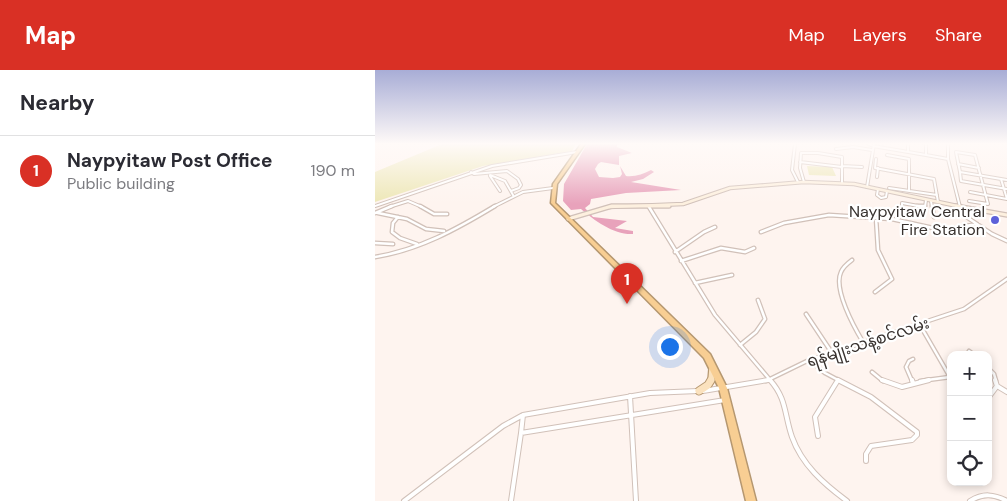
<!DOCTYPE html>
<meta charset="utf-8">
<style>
body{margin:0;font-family:"DM Sans","Noto Sans Myanmar",sans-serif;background:#f2f2f3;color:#2b2b33}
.controls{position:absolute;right:15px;bottom:15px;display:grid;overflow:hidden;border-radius:10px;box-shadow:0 2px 8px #0003}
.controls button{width:45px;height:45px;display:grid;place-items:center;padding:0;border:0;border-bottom:1px solid #e1e1e2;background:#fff;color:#2b2b33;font:25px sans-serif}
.you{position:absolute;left:294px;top:276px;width:18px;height:18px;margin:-12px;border:4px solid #fff;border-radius:50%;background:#1a73e8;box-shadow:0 0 0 8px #1a73e833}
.badge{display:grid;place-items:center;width:32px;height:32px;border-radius:50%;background:#d93025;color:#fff;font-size:16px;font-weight:700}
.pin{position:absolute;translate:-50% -41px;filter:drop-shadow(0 1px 2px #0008)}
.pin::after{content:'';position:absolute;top:26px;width:18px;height:15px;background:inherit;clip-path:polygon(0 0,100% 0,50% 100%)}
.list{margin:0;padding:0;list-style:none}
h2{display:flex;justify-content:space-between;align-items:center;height:65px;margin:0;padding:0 20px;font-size:21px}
h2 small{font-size:16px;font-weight:400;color:#7c7c81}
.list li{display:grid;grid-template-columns:32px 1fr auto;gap:15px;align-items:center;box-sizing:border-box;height:70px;padding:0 20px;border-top:1px solid #e1e1e2}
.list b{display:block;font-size:19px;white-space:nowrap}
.list p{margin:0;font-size:16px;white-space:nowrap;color:#7c7c81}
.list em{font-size:16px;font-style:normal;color:#7c7c81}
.icon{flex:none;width:28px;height:28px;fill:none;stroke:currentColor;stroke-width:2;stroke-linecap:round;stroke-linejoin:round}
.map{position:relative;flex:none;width:632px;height:431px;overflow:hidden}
header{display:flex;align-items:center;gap:30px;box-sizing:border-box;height:70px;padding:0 25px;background:#d93025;color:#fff}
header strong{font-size:24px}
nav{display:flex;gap:28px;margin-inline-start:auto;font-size:18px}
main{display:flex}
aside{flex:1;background:#fff}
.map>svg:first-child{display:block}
</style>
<header>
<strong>Map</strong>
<nav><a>Map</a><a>Layers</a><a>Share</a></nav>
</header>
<main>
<aside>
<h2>Nearby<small></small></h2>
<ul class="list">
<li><span class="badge">1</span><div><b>Naypyitaw Post Office</b><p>Public building</p></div><em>190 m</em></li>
</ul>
</aside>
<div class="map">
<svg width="632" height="431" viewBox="0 0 632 431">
<rect width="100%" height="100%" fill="#fef4ef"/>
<path fill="#ede7b6" d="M67,74H201L197,81L108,96L0,132V102Z
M432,96L457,97L461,106L434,105Z"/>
<path fill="#e8a2bb" d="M212,74H247L242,75V77L257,83L244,86V95L226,92L223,94L220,99L224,107L238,108L245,107L247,104L245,96L251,106C260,107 268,104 276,100L279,102L268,109L256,112L306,120L251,123L216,129L215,134L210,138L218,147L252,151L240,158L258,161V164C239,165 220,151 206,139L196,140L188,131L189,114Z"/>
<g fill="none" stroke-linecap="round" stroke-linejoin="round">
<defs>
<path id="street-far2" d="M420,74L417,100L423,112
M494,74L496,75
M533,74V82
M551,74V85L573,89
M573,74V89L585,137
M498,76L551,85
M461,79L478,77L497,80
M512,85L534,89V120
M501,89L500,98L559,109L563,132
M425,92L467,97
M583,94L604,98
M467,96L487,97
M96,102L99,104L132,101L143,109L146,115L144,118L136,121
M585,102L581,82L600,85L613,134L594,131
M115,105L130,111L138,125
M115,106L125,121
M502,107L503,98
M626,109L632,129
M632,110L585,102L586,111L632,119
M429,112L425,98L426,83H443L467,87V113
M492,117L499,74
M514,118L562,125
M503,119L502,125L506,128L511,127L512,121
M595,122L632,129
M556,131L557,137
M0,136L117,96L202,82
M14,137L33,131L47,137
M118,137L148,122L178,118
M527,137V133L549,137
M550,137L551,130"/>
<path id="street-far1" d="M45,136L59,144H72
M527,136L528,146
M542,136H550
M557,136L559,147
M585,136L587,144L617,164L632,171
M274,137L340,245L396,311
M0,143L17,136
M3,143L32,149L51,159L69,161
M23,147L18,153L17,162L25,168L42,174
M386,162L409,153L454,145L517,149L567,160L602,154
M0,173L18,174
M300,182L329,162L340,157
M0,187C44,180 82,159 120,136
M477,190C473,193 468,197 466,202C458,219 479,257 488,272
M306,191L346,178L370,182L379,178
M320,213L357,205
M500,222L517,209L503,180L501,148
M431,244L457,283
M545,255L575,307
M365,275L381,262L390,249L383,230
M594,281L599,285
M434,290L450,303L465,311
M613,298L619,304L621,311
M497,302L508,311
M391,311L432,291L589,239L632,209
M537,311L531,297L534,291L538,289
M545,311L575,307"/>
<path id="street" d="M395,310C412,329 409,344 417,367C427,395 449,414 472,431
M463,310L496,327L542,362V365L537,370L496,376L491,384V391
M507,310L527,317L554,310
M537,310L538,313
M622,316L632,322
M328,321L393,310
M255,326L261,431
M613,328L622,316L620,310
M148,345L146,363L350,330
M443,366L440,347L463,310
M29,431L128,356L148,345L275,323L323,321
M136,431L146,363
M595,431C608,423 619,424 632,431"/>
<path id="secondary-far1" d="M234,137L308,134L355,118L429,112L479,114L587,137"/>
<path id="secondary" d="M581,136L632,145
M193,149L237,136H294"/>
<path id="primary-far1" d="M336,311L337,299"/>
<path id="primary" d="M324,321L333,315L336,310"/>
<path id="highway" d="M206,74H210L182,114L180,133L335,284L352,318L381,431H371L344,318L329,288L176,133L178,114Z"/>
</defs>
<use href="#street-far2" stroke="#d1c1b9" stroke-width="4"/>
<use href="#street-far1" stroke="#d1c1b9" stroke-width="5"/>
<use href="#street" stroke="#d1c1b9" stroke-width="6"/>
<use href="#secondary-far1" stroke="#d1c1b9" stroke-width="4.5"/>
<use href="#secondary" stroke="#d1c1b9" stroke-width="5.5"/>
<use href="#primary-far1" stroke="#b59770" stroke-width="8"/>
<use href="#primary" stroke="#b59770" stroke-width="9"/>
<use href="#highway" stroke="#b59770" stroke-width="3"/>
<use href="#street-far2" stroke="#fff" stroke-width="2"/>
<use href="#street-far1" stroke="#fff" stroke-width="2.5"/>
<use href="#street" stroke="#fff" stroke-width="4"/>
<use href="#secondary-far1" stroke="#fdf0df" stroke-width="2.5"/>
<use href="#secondary" stroke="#fdf0df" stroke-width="3"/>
<use href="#primary-far1" stroke="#fbe2be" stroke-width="5.5"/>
<use href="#primary" stroke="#fbe2be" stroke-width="7"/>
<use href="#highway" fill="#f8ce93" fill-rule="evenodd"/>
</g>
<linearGradient id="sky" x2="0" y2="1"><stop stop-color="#a8add6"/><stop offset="0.55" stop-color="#fffaf8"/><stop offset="1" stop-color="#fffaf8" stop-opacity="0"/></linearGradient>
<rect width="632" height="134" fill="url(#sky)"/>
<circle fill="#5d61d9" stroke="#fff" stroke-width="2" cx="620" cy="150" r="5"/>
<g text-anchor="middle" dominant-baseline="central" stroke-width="4.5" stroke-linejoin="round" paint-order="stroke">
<g font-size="16" fill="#38322f" stroke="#fff" text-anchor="end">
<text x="610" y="141">Naypyitaw Central<tspan x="610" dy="18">Fire Station</tspan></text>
</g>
<g font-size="16" fill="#38322f" stroke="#fff">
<text transform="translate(493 272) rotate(-18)">ရန်မျိုးသန့်စင်လမ်း</text>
</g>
</g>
</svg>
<div class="controls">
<button>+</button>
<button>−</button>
<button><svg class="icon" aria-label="locate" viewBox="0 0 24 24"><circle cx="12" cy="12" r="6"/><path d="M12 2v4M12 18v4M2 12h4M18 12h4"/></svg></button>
</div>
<div class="you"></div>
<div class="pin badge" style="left:252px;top:234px">1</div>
</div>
</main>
